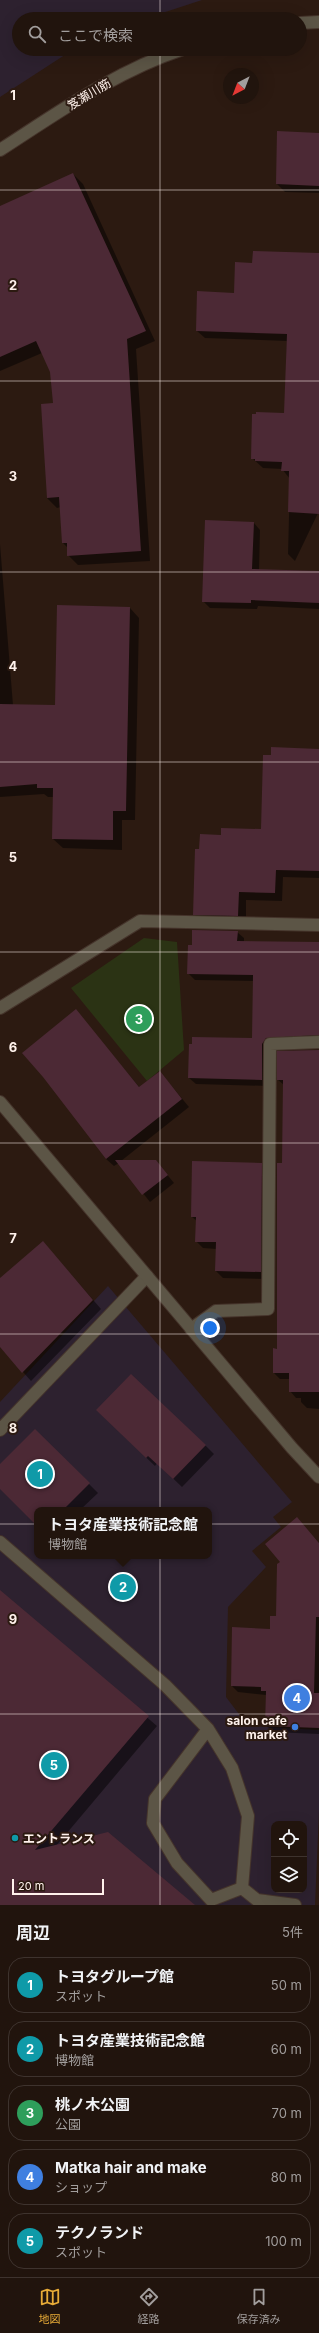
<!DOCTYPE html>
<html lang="ja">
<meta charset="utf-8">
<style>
body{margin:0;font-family:Inter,"Noto Sans JP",sans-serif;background:#291d16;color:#f1f3f6}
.controls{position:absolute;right:12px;bottom:12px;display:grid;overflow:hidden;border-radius:8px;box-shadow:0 4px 16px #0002}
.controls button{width:36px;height:36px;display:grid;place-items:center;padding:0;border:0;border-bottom:1px solid #3e332e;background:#21140d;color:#f1f3f6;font:20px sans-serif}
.compass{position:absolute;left:223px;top:68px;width:36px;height:36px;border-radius:50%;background:#21140d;box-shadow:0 4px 16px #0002;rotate:222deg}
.scale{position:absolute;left:12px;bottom:10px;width:92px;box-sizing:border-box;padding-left:4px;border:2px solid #fff2ec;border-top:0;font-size:11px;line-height:14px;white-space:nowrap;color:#fff2ec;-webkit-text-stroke:3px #2c1a11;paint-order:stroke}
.you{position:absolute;left:210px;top:1328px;width:14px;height:14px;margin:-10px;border:3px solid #fff;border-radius:50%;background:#1a73e8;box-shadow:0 0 0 6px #1a73e833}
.badge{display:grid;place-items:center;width:26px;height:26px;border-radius:50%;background:#e8ab37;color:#fff;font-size:13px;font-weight:700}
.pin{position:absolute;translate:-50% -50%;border:2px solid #fff;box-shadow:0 1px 4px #0006}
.popup{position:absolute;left:34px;top:1507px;width:178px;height:52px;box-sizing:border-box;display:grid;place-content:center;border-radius:8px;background:#21140d;filter:drop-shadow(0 1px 3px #0005);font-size:13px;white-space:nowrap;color:#a29e9d}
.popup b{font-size:15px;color:#f1f3f6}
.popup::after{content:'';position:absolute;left:50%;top:100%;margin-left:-8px;border:8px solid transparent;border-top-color:#21140d}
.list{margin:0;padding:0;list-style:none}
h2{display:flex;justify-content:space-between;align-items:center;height:52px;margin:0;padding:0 16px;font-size:17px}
h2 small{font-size:13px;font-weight:400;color:#a29e9d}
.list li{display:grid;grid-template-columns:26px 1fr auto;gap:12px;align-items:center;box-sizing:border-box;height:56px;margin:0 8px 8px;padding:0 8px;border:1px solid #3e332e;border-radius:16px}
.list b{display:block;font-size:15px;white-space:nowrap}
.list p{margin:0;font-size:13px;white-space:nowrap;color:#a29e9d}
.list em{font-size:13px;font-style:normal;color:#a29e9d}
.icon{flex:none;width:22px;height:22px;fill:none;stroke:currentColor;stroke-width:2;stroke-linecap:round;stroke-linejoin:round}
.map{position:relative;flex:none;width:319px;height:1905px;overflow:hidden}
.search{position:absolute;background:#21140d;box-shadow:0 4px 16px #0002;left:12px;right:12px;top:12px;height:44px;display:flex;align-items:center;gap:10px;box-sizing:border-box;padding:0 14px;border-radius:22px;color:#a29e9d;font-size:15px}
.sheet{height:372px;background:#21140d}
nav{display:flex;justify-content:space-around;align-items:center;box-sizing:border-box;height:56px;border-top:1px solid #3e332e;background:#21140d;font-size:11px;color:#a29e9d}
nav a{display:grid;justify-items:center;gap:2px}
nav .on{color:#e8ab37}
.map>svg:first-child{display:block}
</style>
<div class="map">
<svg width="319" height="1905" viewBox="0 0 319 1905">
<rect width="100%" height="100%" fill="#2c1a11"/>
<path fill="#2d212f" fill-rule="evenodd" d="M0,0H202L144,19H19V49H74L0,97Z
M108,1286L292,1502L273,1517L281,1527L252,1551L266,1567L228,1607L226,1697L248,1726L319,1730V1811L315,1905H0V1402ZM37,1510H209V1556H37ZM274,1824H304V1890H274Z"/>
<path fill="#2b3314" d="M144,938L177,942L184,1050L147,1081L71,988Z"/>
<path fill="#0007" d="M319,134V193L285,192L277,184Z
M73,174L83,184L155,341L136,349L150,561L78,565L68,555V548L63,543L61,507L57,508L47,498L54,404L51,371L42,353L0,371V207Z
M319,261V511L295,561L288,554L290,479L282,469L263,468L252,458L285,414L287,341L205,338L197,331L235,294L253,264Z
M254,523L260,530L259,570L319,572V609L258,606L257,609L210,608L203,601Z
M0,544L13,705L56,706L130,608L139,618L135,820H122V850L63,848L53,839L54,797H48L44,794L0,797Z
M319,750V878L283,877L282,901L246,900V923L201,922L194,914L200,850L222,836L262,830Z
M237,932L244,938V942L319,943V1041L272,1044L268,1086L196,1084L189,1078L193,1046L253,1039L254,981L195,980L188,973Z
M76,1011L140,1088L160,1072L189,1107L121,1161H156L174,1183L150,1202L119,1163L114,1166L106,1159Z
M319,1050V1409L307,1408L301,1402V1398H296L290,1391V1379H280L274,1373L278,1350L283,1164L284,1085L278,1080Z
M261,1164L268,1171L267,1279L223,1278L216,1271V1249L203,1248L196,1241L197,1221L192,1217Z
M43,1242L101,1309L31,1381L0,1346V1279Z
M106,1419L205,1445L214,1454L182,1487L157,1463L155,1466Z
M35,1430L98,1493L80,1510H37V1525L0,1488V1465Z
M297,1518L319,1543V1734L273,1732L266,1725V1695L238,1692L232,1686L271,1630L277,1617L281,1562Z
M0,1591L157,1726L56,1846L194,1905H0Z"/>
<path fill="#4c2935" d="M277,131L319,133V186L276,184Z
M73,173L146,331L127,339L141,551L67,556V543H62L59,497L47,498L41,404L53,403L50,372L36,341L0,357V206Z
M253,251L319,253V514L288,512L289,471H281L282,462L255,461V459H251L252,414H256V412L284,413L287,334L196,331L197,291L234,293L235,262L252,263Z
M205,520L254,522L252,569L319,571V603L251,600V603L202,602Z
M57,605L130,607L126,811H113V840L52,839L53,788H37V784L0,787V704L55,705Z
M271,747L319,749V871L276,870L275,893L239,892L238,916L193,915L195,849H199L200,834L221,835V828L261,829L263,755H271Z
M192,930L238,931L237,941L319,942V1035L266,1038L262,1044V1080L188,1078L189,1044H192V1037L252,1038L253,975L187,974L188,945H192Z
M76,1009L139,1087L160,1071L182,1099L106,1159L43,1077L22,1053Z
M319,1050V1392H289V1373H273V1348L277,1349V1163H282L283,1080H277V1051Z
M115,1160H156L168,1175L142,1195Z
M192,1161L262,1163L261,1272L215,1271L216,1242H195L196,1217H191Z
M43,1241L93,1300L22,1373L0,1347V1278Z
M131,1374L206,1445L173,1479L148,1456L146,1458L96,1410Z
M35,1429L90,1483L63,1510H37V1526L0,1489V1464Z
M297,1517L319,1543V1617H316L314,1693H319V1728L265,1726L266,1691H261V1687L231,1686L232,1627L270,1629V1616H276L277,1564L280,1562L265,1544Z
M0,1590L149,1716L35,1850L108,1832L195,1905H0Z"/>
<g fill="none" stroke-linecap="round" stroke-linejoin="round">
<defs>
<path id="service" d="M0,1430L147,1276
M0,1542L165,1685L208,1729L232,1768L248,1816L242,1888L211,1900L177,1863L153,1823L155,1799L208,1729
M242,1888L257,1900L295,1905"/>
<path id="minor" d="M0,1008L140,921L319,925
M191,1329L216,1311L268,1309L270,1044L319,1042"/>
<path id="tertiary" d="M300,23L319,22
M0,150C59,112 116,71 183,49
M0,1102L292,1448L319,1477"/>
</defs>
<use href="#service" stroke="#45342b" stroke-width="14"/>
<use href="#minor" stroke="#45342b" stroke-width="14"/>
<use href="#tertiary" stroke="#45342b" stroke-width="14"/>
<use href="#service" stroke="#5c5546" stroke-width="12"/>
<use href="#minor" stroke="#5c5546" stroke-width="12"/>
<use href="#tertiary" stroke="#5c5546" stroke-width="12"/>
</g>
<path fill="none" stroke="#fff2ec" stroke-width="1" stroke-opacity="0.55" d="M160,0V19M160,49V1905M0,190H319M0,381H319M0,572H319M0,762H319M0,952H319M0,1143H319M0,1334H319M0,1524H319M0,1714H319"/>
<circle fill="#3f7fe0" stroke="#2c1a11" stroke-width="1.5" cx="295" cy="1727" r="4"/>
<circle fill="#0f9aa8" stroke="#2c1a11" stroke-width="1.5" cx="15" cy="1838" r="4"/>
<g text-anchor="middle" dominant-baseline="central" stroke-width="4" stroke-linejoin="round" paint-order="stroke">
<g font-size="12" fill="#fff2ec" stroke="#2c1a11">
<text transform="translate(89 94) rotate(-31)">笈瀬川筋</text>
</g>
<g font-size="12" font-weight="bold" fill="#fff2ec" stroke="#2c1a11" text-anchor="end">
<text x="287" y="1720">salon cafe<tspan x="287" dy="14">market</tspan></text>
<text x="23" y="1838" text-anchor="start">エントランス</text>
</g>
</g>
<g font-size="13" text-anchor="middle" font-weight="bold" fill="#fff2ec" stroke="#2c1a11" stroke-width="4" stroke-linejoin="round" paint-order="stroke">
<text x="13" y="100">1</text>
<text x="13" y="290">2</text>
<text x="13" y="481">3</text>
<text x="13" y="671">4</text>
<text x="13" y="862">5</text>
<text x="13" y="1052">6</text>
<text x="13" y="1243">7</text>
<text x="13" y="1433">8</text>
<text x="13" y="1624">9</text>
</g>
</svg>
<div class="controls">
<button><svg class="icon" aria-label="locate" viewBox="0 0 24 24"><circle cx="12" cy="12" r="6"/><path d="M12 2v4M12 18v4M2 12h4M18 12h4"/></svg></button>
<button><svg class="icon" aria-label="layers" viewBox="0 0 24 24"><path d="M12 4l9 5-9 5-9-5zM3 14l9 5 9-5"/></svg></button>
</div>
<svg class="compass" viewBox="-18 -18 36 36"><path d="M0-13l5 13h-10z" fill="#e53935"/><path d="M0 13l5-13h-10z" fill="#a29e9d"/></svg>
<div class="scale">20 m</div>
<div class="you"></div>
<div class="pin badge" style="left:40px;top:1474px;background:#0f9aa8">1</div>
<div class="pin badge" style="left:123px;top:1587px;background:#0f9aa8">2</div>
<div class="popup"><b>トヨタ産業技術記念館</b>博物館</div>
<div class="pin badge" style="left:139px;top:1019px;background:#2e9e5b">3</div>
<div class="pin badge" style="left:297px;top:1698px;background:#3f7fe0">4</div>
<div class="pin badge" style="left:54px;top:1765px;background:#0f9aa8">5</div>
<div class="search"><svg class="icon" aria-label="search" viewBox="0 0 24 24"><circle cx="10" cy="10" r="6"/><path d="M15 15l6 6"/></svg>ここで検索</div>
</div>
<section class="sheet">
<h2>周辺<small>5件</small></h2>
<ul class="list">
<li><span class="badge" style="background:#0f9aa8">1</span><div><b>トヨタグループ館</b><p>スポット</p></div><em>50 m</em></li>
<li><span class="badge" style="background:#0f9aa8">2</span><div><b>トヨタ産業技術記念館</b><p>博物館</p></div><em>60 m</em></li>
<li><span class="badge" style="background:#2e9e5b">3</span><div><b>桃ノ木公園</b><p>公園</p></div><em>70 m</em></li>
<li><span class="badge" style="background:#3f7fe0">4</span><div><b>Matka hair and make</b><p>ショップ</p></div><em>80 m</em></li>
<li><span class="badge" style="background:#0f9aa8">5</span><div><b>テクノランド</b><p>スポット</p></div><em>100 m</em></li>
</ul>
</section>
<nav>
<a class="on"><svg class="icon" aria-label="map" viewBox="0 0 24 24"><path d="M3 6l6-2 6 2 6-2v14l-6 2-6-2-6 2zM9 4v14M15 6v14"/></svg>地図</a>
<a><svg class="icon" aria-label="directions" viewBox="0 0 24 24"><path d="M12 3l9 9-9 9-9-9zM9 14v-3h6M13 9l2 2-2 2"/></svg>経路</a>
<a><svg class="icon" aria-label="saved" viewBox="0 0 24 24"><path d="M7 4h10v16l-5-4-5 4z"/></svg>保存済み</a>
</nav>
